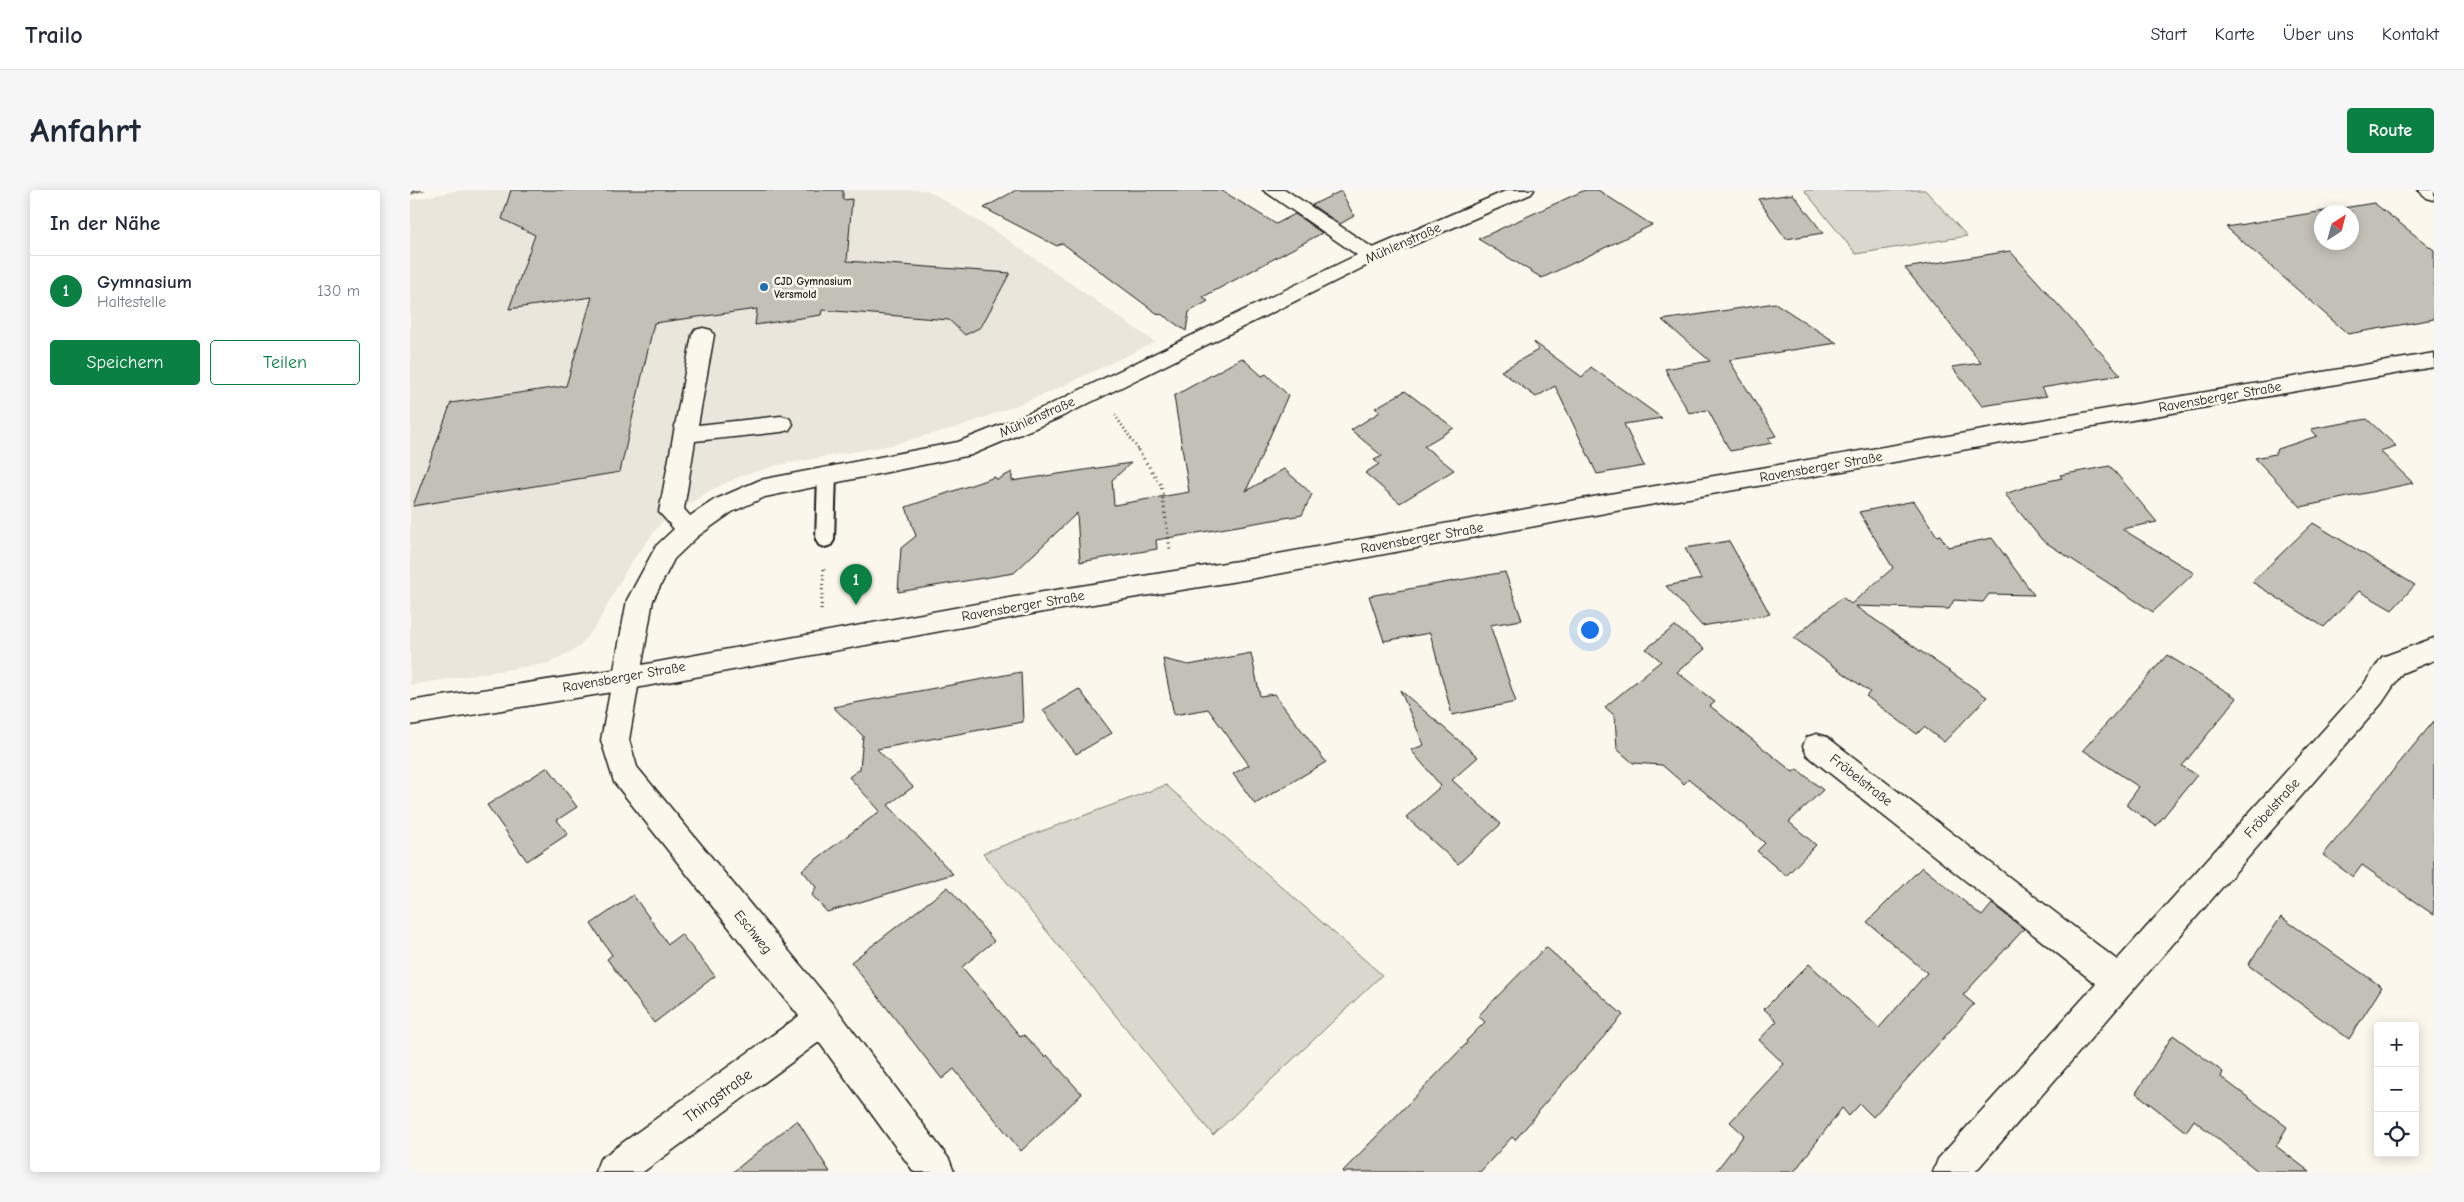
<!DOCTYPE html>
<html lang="de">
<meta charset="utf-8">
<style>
body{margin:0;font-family:"Comic Neue",sans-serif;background:#f6f6f7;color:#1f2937}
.controls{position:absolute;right:15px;bottom:15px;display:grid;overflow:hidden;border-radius:5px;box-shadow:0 2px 12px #0003}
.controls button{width:45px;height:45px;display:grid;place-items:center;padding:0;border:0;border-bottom:1px solid #e0e1e3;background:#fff;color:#1f2937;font:25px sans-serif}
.compass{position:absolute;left:1904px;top:15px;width:45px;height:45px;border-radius:50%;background:#fff;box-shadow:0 2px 12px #0003;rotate:36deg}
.you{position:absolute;left:1179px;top:439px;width:18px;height:18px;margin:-12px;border:4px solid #fff;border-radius:50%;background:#1a73e8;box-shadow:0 0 0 8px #1a73e833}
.badge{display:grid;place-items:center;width:32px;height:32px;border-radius:50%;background:#0b8043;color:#fff;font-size:16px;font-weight:700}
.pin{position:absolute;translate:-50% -41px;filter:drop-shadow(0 1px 2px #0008)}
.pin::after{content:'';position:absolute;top:26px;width:18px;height:15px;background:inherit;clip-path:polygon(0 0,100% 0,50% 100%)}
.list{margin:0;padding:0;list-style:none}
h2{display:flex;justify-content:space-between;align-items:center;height:65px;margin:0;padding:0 20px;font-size:21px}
h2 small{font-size:16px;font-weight:400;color:#747a83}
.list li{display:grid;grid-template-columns:32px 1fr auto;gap:15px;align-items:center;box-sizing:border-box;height:70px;padding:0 20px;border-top:1px solid #e0e1e3}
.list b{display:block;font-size:19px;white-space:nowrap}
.list p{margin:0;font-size:16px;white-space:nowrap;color:#747a83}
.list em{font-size:16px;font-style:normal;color:#747a83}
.actions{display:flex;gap:10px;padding:15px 20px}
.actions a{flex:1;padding:11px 0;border:1px solid #0b8043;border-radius:5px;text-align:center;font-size:18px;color:#0b8043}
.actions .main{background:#0b8043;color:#fff}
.icon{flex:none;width:28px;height:28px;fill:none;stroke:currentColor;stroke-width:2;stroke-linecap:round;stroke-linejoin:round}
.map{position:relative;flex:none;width:2024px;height:982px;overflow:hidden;border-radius:5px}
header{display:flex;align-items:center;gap:30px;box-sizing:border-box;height:70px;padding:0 25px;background:#fff;border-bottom:1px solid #e0e1e3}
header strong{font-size:24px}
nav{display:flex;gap:28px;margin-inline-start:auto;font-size:18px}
.intro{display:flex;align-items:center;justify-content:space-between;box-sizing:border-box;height:120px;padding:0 30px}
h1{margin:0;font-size:35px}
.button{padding:12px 22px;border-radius:5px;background:#0b8043;color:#fff;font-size:18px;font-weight:700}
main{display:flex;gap:30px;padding:0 30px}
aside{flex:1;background:#fff;border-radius:5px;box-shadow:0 2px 12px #0003}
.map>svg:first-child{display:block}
</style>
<header>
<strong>Trailo</strong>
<nav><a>Start</a><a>Karte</a><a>Über uns</a><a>Kontakt</a></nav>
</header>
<div class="intro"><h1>Anfahrt</h1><a class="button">Route</a></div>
<main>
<aside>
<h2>In der Nähe<small></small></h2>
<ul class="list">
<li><span class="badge">1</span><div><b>Gymnasium</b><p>Haltestelle</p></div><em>130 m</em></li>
</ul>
<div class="actions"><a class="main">Speichern</a><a>Teilen</a></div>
</aside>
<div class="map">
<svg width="2024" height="982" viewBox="0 0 2024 982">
<rect width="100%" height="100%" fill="#fbf7ec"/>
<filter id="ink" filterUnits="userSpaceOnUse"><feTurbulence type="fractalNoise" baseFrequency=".02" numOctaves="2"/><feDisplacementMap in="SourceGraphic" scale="10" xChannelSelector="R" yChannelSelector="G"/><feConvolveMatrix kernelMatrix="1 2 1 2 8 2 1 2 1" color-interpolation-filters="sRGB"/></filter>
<g filter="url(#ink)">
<path fill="#eae6dc" d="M51,0H517L588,43L745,152L638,203L552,236L481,255L368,275L331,286L299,301L250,334L218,377L186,436L169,457L140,473L0,495V10Z"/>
<path fill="#dad7ce" stroke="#7b7a75" d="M1394,0H1515L1557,46L1446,64Z
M756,595L972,785L803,945L573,663Z"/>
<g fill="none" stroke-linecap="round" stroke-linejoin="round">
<path fill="#74726e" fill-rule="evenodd" d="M0,0H16L0,5Z"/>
</g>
<path fill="#c3c0b8" stroke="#1c1c1c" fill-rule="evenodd" d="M101,0H433V10L442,9L437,71L600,83L571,137L555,145L539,130L412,120L411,125L345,135L347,119L244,133L210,282L3,316L41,213L156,196L182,107L99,119L125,45L92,29Z
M606,0H811L866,34L885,24L912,43L793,107L798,111L779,122L776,141L751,124L749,125L652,53L647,56L574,18Z
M1175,0H1188L1242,35L1132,88L1068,49Z
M931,1L944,26L930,34L902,15Z
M1383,4L1413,43L1376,49L1348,9Z
M1964,13L2024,60V129L1938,144L1816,37ZM1912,22H1942V52H1912Z
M1600,61L1711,185L1631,198L1637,206L1572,216L1542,177L1571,173L1495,78Z
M1365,113L1427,153L1319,170L1366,246L1358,248L1362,253L1320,261L1298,220L1279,223L1255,179L1300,171L1252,130Z
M1124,152L1172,187L1181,177L1252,228L1214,234L1234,276L1187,284L1145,196L1126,207L1091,181L1128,160Z
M832,168L852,186L856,184L878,205L836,301L874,279L902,304L892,325L746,350L747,359L670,372L667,323L604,383L488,402L491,358L506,346L496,317L585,287L587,290L602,282V291L721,273L702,290L704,315L779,302L764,206Z
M995,201L1044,238L1014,256L1044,280L990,313L955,283L969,274L964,270L972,266L941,240L970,222L965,218Z
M1957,229L1986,256L1970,261L2003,293L1891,317L1845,268L1865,264L1868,259L1907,246L1901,239Z
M1700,276L1747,332L1712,339L1784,383L1743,422L1632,350L1595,304L1621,295L1652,288L1650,285Z
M1504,311L1527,346L1530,345L1538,357L1582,348L1624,405L1579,404L1573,412L1544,410L1539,419L1445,416L1577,507L1534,552L1514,537L1507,544L1456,506L1460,502L1384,448L1432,407L1441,414L1483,378L1449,322Z
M1903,333L2005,395L1982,420L1949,401L1914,437L1842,392Z
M1319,351L1360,424L1292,436L1256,396L1291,389L1275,358Z
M1095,382L1112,430L1080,435L1106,512L1042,525L1020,443L974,451L959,406Z
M1265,436L1295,459L1267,482L1305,512L1300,516L1383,582L1387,579L1413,600L1379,632L1406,655L1376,686L1347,661L1355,653L1279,589L1274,594L1252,575L1223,573L1207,559L1205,526L1195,517L1251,471L1236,459Z
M841,463L850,506L864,504L916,572L845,614L823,584L839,575L798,519L764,525L753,469L779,475Z
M1757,465L1827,508L1772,576L1787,585L1746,636L1716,615L1729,597L1673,560Z
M611,482L613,532L467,559L503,597L478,615L543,684L417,722L402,705L406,697L392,680L470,621L439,587L450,579L453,546L423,517Z
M669,499L702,543L666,564L633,520Z
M990,500L1068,567L1042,590L1091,634L1048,674L996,627L1031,596L1001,560L1014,555Z
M2024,531V725L1952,675L1943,687L1913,665Z
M138,577L167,617L147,630L158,644L117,671L77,615Z
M1512,677L1572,726L1582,714L1614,739L1553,805L1564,814L1463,927L1450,914L1439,926L1432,918L1384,982H1305L1334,945L1320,932L1374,874L1349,850L1367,831L1354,819L1399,774L1469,838L1517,783L1457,732Z
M538,697L584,751L552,777L611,847L614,845L635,867L637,865L672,904L611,961L544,879L532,889L441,772Z
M223,705L258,754L271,744L305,786L244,833L197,769L202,765L181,734Z
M1871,727L1972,797L1939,849L1838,775Z
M1136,757L1213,825L1128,921L1129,922L1105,950L1102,947L1070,982H932L1057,853L1056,851L1075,832L1068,826Z
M1763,845L1813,882L1811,887L1877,937L1866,956L1900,982H1849L1784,930L1776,942L1726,903Z
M387,930L420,982H323Z"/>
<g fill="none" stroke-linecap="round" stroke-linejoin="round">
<defs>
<path id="lane" d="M417,278L423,280L426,284L424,350L421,355L415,357L409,355L406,350L408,284L411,280Z"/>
<path id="street" d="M853,0H876L963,58L1098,0H1124L1121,4L968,70L651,227L561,265L355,307L322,322L288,346L264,369L243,410L219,550L227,577L425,817L539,969L544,982H504L409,852L233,982H185L190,969L389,826L204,592L191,550L217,410L246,356L264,339L249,322L282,145L285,140L293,138L301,140L304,145L288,235L371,226L379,228L383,234L379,240L371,242L285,251L274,319L280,326L304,310L350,290L548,252L635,217L947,65Z
M2008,0H2024V10L2017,8Z
M2024,448V470L1992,483L1972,513L1565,982H1523L1528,969L1686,794L1397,565L1393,556L1397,547L1407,544L1417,547L1707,770L1952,497L1972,467Z"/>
<path id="primary" d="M2024,163V177L1222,318L840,389L627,423L215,500L0,535V511L215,478L627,403L840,369L1222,300Z"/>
</defs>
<use href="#lane" stroke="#1c1c1c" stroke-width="4"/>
<use href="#street" stroke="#1c1c1c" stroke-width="3"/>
<use href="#primary" stroke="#1c1c1c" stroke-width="3"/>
<path stroke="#1c1c1c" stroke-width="2.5" stroke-dasharray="1 3" stroke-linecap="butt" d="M705,225L729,261"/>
<path stroke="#1c1c1c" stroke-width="3" stroke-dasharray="1 4" stroke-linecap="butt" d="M728,260L751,295L760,359
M411,420L414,376"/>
<use href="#lane" fill="#fbf7ec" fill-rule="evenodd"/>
<use href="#street" fill="#fbf7ec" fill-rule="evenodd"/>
<use href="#primary" fill="#fbf7ec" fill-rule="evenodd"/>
</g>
</g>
<circle fill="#1f6fb2" stroke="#fbf7ec" stroke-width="2" cx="354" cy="97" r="5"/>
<g text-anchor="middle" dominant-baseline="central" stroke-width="5" stroke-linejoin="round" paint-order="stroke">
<g font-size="11" font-weight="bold" fill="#1c1c1c" stroke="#fbf7ec" text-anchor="start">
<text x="364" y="91">CJD Gymnasium<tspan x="364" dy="13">Versmold</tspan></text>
</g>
<g font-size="14" fill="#1c1c1c" stroke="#fbf7ec">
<text transform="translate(993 53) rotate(-24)">Mühlenstraße</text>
<text transform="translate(1810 207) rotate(-10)">Ravensberger Straße</text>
<text transform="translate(627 227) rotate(-24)">Mühlenstraße</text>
<text transform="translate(1411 277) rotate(-10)">Ravensberger Straße</text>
<text transform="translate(1012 348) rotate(-10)">Ravensberger Straße</text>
<text transform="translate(613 416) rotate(-10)">Ravensberger Straße</text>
<text transform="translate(214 487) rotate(-10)">Ravensberger Straße</text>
<text transform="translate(1451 590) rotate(38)">Fröbelstraße</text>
<text transform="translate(1862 618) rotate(-48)">Fröbelstraße</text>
<text transform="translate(343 742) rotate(51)">Eschweg</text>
</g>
<g font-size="16" fill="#1c1c1c" stroke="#fbf7ec">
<text transform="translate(308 906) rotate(-36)">Thingstraße</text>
</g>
</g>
</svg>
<div class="controls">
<button>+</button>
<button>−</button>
<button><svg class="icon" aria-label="locate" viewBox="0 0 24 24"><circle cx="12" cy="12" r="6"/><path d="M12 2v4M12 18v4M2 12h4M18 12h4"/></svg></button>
</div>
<svg class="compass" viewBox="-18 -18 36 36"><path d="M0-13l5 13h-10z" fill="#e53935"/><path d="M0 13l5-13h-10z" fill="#747a83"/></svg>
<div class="you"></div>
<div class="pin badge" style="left:446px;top:415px">1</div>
</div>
</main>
